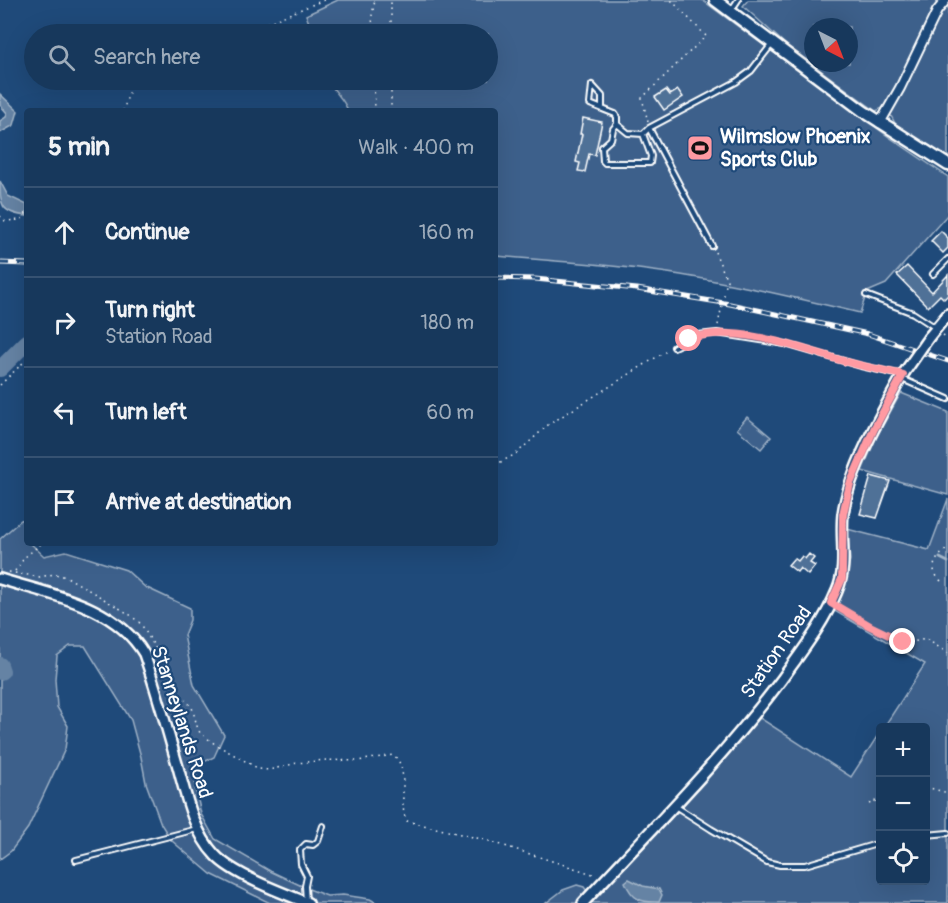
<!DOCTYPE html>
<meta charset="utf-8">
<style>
body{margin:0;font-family:Pangolin,sans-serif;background:#203f62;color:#f1f3f6}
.controls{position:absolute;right:18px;bottom:18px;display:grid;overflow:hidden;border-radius:6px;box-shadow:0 6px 24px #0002}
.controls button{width:54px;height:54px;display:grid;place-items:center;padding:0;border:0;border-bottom:2px solid #365272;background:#17385c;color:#f1f3f6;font:30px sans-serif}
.compass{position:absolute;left:804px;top:18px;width:54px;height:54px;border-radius:50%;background:#17385c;box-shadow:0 6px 24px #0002;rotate:138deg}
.stop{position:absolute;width:18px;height:18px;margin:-14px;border:4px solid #ff9aa2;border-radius:50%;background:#fff}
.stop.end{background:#ff9aa2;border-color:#fff;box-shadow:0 2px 6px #0008}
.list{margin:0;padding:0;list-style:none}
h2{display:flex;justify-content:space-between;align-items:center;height:78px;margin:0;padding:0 24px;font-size:26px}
h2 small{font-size:20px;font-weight:400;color:#9eacbb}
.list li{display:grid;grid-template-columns:39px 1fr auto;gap:18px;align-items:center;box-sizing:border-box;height:90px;padding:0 24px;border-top:2px solid #365272}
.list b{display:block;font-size:22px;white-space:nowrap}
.list p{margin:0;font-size:20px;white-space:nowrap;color:#9eacbb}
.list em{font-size:20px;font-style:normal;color:#9eacbb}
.icon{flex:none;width:33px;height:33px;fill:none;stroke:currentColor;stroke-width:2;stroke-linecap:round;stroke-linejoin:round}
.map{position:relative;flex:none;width:948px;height:903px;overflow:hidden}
.search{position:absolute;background:#17385c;box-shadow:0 6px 24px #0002;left:24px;top:24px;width:474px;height:66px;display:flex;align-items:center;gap:15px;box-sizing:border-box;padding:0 21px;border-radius:33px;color:#9eacbb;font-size:22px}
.panel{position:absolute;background:#17385c;box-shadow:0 6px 24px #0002;left:24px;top:108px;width:474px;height:438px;border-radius:6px}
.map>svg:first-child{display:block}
</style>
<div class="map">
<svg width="948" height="903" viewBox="0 0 948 903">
<rect width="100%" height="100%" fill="#1f4a7a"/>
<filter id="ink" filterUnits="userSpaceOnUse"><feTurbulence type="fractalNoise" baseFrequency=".0167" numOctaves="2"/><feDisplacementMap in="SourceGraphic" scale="12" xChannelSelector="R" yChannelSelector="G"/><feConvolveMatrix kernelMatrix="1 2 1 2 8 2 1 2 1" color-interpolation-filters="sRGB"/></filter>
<g filter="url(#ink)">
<path fill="#3c618b" stroke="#9eb0c5" stroke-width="1.5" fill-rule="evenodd" d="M338,0H702L889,137L948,177V214L886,284L867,292L860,313C801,299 742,285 681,275C620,265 557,261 495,256V111H348C344,98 333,92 329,80H488V34H313L306,15Z
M748,0H942L885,107L876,111L785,44L743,6ZM813,27H849V63H813Z
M948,5V158L896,125L890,114L917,64L941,13Z
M901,393L948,412V495L862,471L877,436Z
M747,417L771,437L761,449L737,429Z
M948,499V903H591L670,819L760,718L851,777L880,732V880H926V728L884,727L925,664L833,610L842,593L850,560L847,529L929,550Z
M27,519V543H30L44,556L66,551L126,570L145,587L190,608V620L184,635L194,685L224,735L214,757L198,765L195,787L201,814L215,839L270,871L306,888L327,896L343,895L370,899L377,903H270L211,874L186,853L171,840L161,824L146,783L141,757L131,720L85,646H70L57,656L55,679L57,707L68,726L65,749L28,828L11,851L0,859V539L21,520Z
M577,885L584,887L590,895L583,903H546L563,890Z"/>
<path fill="#6583a4" stroke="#a3b5c8" stroke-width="1.5" d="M0,94L18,111L14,125L0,133V121L6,117L7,113L0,105Z
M0,181L8,196L27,205V216C0,213 0,204 0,181Z
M629,879L643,886L659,889L662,895L659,902C641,903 632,899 625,882Z"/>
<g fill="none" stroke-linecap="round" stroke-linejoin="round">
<path stroke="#a3b5c8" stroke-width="3" d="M940,558L948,562"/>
<path stroke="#6583a4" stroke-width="16" d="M0,369L27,342
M0,665L2,671L0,672"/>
</g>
<path fill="#507197" stroke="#fff" stroke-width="1.5" d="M666,90L670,95L678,90L683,97L664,110L655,97Z
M583,118L602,122L595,155L589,154L585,172L578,171L580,163L576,162L582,134H580Z
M941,231L948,238V248L943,253L931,241Z
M907,266L932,292L948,275V295L944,299L940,295L928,307L897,275Z
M871,476L890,481L877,518L860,514Z
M809,554L814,558L810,563L815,566L808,575L800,568L797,572L788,565L794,558L798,561L802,556L805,559Z"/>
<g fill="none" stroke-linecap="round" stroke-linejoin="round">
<defs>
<path id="service" d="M732,9L738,0
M602,107V96L592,85L590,104L615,114L617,117V124
M649,128L712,246
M643,134L651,156L650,163H605L603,161L602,147L611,139L613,129L617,124L628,133L643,134L649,128L736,82L751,71L772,44
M933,274L948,259
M866,295L913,313L936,328
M674,347L698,335L717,333L785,344L861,366L902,375
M902,379L948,399
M675,806L711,829L767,862L780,865H805L880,843
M926,835L948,833
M76,860L197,829
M306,902L305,886L307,876L301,864L300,850L306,844L313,845L318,841L323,826"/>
<path id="minor" d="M880,123L900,88L937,11L946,0"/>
<path id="tertiary" d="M929,337L948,314
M0,579C51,595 114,604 144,654C157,691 167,730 178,767C186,796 194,833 215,855C232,874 282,893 308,903
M583,903C651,830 722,759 782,679C802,651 824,623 837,591C848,566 840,540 843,514C849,470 882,412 904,373"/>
<path id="secondary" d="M715,0L863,111L948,165"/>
</defs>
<use href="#service" stroke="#fff" stroke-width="8"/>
<use href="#minor" stroke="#fff" stroke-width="12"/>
<use href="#tertiary" stroke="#fff" stroke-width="14"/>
<use href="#secondary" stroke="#fff" stroke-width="15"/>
<path stroke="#fff" stroke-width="1.5" stroke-dasharray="1.5 4.5" stroke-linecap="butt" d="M239,34L324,0
M373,34L372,15L375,0
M391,34V0
M374,80L375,111
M391,80V111
M123,111L133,80
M648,122L642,98L706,36L671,0
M0,216L5,221L21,220L27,212
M715,252L727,280L725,290
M943,335L948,338
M0,385L27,359
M495,465L516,454L548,425L668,350
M15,571L25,557L42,543
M9,572L40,577L54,574L67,577L129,614L141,624L171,674L180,694L192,707L197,726L200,733L215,744L259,769L269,770L297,763L326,760L358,761L393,755C411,767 397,806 407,821L489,841L596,875
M941,581C927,568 936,558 948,548
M840,609L891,638L903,642L908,643L926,639L948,653
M926,787L948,793
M869,804L880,799"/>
<use href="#service" stroke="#1f4a7a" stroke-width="4"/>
<use href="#minor" stroke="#1f4a7a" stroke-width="8"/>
<use href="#tertiary" stroke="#1f4a7a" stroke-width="9"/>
<use href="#secondary" stroke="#1f4a7a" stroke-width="10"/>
<defs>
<path id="rail" d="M0,263L27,264
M495,278L535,279L637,289L730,304L868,334L948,361"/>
</defs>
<use href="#rail" stroke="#fff" stroke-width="5"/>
<use href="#rail" stroke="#1f4a7a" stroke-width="3" stroke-dasharray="9" stroke-linecap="butt"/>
<defs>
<path id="tertiary-bridge" d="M904,373L929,337"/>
</defs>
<use href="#tertiary-bridge" stroke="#fff" stroke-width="14" stroke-linecap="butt"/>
<path stroke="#fff" stroke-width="1.5" stroke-dasharray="1.5 4.5" stroke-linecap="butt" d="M718,325L725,290"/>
<use href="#tertiary-bridge" stroke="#1f4a7a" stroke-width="9"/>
</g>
</g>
<g fill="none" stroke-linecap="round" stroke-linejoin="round" filter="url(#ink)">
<path stroke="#ff9aa2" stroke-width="8" d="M689,339C733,323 797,347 840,360C861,366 882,370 903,375L874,429L850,484L843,514L842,579L831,603L870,626L903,642"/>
</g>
<defs>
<symbol id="stadium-square" viewBox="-11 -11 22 22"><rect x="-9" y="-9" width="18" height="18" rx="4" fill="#ff9aa2" stroke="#1f4a7a"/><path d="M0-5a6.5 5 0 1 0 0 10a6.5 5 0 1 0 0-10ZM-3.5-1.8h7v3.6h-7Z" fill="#111"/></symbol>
</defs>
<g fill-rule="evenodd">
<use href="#stadium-square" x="685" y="133" width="30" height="30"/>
</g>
<g text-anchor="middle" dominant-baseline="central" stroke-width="4.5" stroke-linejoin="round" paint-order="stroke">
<g font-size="20" font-weight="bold" fill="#fff" stroke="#1f4a7a" text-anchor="start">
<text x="720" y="136">Wilmslow Phoenix<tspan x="720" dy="23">Sports Club</tspan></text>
</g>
<g font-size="20" fill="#fff" stroke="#1f4a7a">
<text transform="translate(776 652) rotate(-55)">Station Road</text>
<text transform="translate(182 722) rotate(72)">Stanneylands Road</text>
</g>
</g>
</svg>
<div class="controls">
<button>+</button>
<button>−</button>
<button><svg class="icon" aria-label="locate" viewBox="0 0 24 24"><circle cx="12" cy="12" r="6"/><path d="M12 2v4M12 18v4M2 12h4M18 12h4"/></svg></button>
</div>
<svg class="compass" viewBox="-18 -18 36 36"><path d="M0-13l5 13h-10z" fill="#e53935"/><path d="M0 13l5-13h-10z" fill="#9eacbb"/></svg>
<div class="stop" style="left:689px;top:339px"></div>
<div class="stop end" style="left:903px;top:642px"></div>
<div class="search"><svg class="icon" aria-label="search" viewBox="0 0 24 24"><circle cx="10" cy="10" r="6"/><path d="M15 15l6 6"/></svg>Search here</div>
<section class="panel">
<h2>5 min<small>Walk · 400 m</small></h2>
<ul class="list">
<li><svg class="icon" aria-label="ahead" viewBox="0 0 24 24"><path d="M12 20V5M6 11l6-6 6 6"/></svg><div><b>Continue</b></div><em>160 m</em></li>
<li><svg class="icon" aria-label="right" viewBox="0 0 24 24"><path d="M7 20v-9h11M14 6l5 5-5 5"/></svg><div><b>Turn right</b><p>Station Road</p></div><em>180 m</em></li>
<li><svg class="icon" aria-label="left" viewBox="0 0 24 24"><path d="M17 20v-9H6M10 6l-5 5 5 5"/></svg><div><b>Turn left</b></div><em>60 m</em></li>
<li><svg class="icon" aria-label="arrive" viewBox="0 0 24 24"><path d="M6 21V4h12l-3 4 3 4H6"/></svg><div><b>Arrive at destination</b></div></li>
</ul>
</section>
</div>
